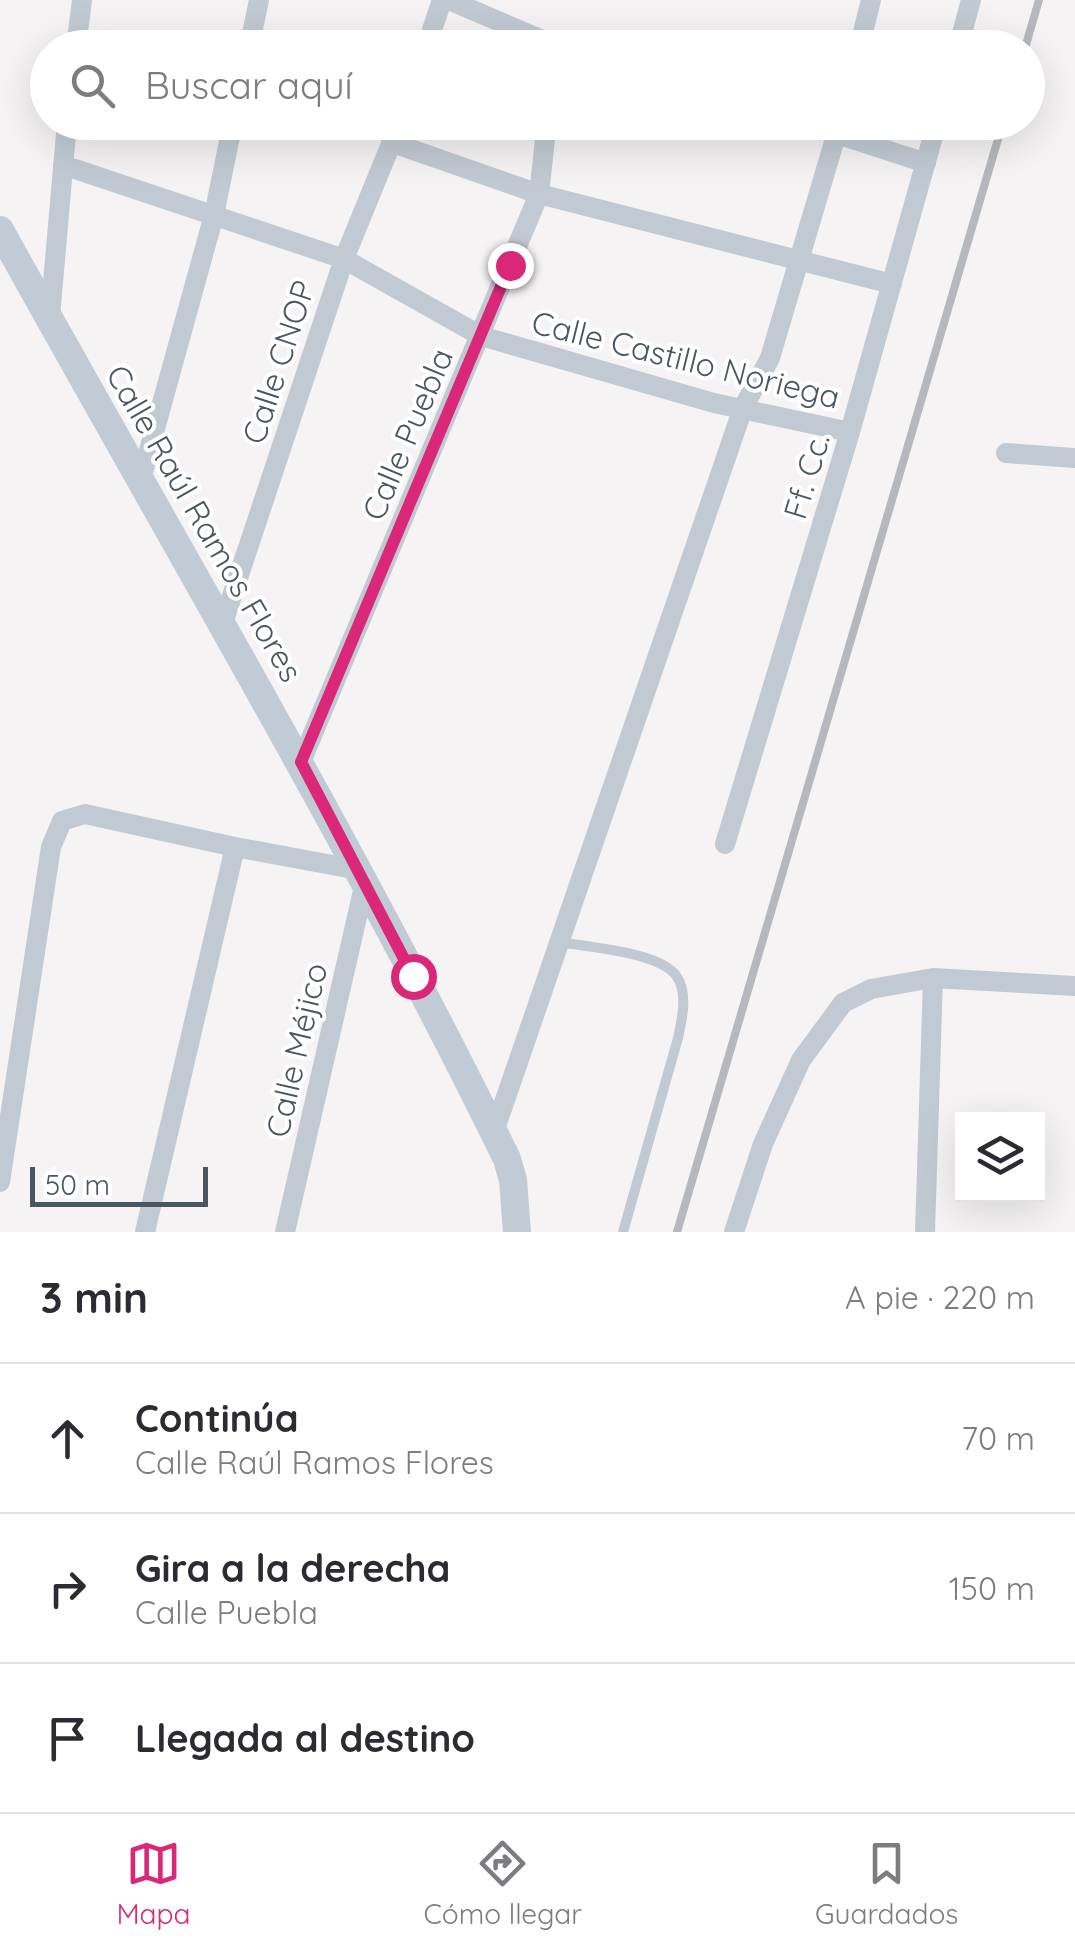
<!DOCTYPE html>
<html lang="es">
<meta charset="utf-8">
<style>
body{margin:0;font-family:Quicksand,sans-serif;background:#f2f2f3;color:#2b2b33}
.controls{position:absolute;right:30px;bottom:30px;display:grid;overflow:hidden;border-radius:0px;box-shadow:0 10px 40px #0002}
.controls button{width:90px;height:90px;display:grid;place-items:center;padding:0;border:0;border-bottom:2px solid #e1e1e2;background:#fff;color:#2b2b33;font:50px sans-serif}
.scale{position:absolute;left:30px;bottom:25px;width:178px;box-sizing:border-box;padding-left:10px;border:5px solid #4a5661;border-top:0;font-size:28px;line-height:35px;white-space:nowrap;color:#4a5661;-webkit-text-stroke:8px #fff;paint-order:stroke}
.stop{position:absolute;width:30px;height:30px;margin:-22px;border:8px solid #db2777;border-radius:50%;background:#fff}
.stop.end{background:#db2777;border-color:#fff;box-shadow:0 2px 10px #0008}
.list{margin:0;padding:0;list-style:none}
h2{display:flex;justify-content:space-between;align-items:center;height:130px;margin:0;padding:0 40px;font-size:42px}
h2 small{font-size:32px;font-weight:400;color:#7c7c81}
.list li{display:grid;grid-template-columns:65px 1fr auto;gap:30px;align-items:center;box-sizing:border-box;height:150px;padding:0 40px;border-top:2px solid #e1e1e2}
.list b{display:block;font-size:38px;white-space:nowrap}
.list p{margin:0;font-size:32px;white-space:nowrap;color:#7c7c81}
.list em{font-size:32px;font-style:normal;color:#7c7c81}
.icon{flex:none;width:55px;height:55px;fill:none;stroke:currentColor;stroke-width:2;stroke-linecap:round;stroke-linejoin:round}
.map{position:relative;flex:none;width:1075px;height:1232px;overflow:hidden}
.search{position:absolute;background:#fff;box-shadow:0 10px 40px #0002;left:30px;right:30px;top:30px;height:110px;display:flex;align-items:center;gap:25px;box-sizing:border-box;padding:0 35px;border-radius:55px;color:#7c7c81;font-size:38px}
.sheet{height:580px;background:#fff}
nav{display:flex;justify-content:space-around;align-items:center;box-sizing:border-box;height:140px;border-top:2px solid #e1e1e2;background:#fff;font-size:28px;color:#7c7c81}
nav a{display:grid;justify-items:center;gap:5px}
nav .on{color:#db2777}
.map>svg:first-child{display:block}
</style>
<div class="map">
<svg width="1075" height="1232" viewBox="0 0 1075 1232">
<rect width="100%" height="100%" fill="#f5f3f3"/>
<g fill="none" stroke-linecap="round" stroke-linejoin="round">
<path stroke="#c1cad2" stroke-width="10" d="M559,942C586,947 662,952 677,977C688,993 682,1020 678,1038L623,1232"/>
<path stroke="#c1cad2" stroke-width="20" d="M449,0L561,48
M76,48L82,0
M249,48L259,0
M426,48L442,0
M859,48L871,0
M958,48L971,0
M800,122L926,163
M393,143L539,194L892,284
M63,165L344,259L481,336L714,403L850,432
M50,317L67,122
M1006,453L1075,458
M140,483L214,215L233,122
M223,623L344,259L400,122
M301,762L539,194L547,122
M725,844L850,432L937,122
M494,1132L743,408L770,358L840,122
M0,1182L51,847L62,821L85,814L235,847L359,870
M145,1232L235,847
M285,1232L365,882
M734,1232L763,1144L801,1060L843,1003L871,989L933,978L1075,986
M925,1232L933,978"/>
<path stroke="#c1cbd6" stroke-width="28" d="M0,230C171,539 352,842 507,1159L513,1180L517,1232"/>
<path stroke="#b5b8bd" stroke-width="8" d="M1025,48L1039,0
M677,1232L1003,122"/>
</g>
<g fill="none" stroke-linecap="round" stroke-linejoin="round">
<path stroke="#db2777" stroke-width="12" d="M413,976L301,762L510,265"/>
</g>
<g text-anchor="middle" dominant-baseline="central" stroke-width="8" stroke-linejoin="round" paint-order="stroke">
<g font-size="32" fill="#4a5661" stroke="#fff">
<text transform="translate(686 359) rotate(14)">Calle Castillo Noriega</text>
<text transform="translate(278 362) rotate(-72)">Calle CNOP</text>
<text transform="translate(407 434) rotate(-67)">Calle Puebla</text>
<text transform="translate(806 476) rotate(-73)">Ff. Cc.</text>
<text transform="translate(205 523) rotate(60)">Calle Raúl Ramos Flores</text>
<text transform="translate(296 1050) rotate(-77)">Calle Méjico</text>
</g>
</g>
</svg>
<div class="controls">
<button><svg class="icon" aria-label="layers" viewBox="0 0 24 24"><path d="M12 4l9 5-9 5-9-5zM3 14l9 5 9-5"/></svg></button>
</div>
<div class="scale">50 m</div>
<div class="stop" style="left:413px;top:976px"></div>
<div class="stop end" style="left:510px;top:265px"></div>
<div class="search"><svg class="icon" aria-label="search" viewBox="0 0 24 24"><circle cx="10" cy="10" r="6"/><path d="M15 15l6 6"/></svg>Buscar aquí</div>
</div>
<section class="sheet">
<h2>3 min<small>A pie · 220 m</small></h2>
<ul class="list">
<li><svg class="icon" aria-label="ahead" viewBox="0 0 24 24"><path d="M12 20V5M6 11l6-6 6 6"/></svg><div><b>Continúa</b><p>Calle Raúl Ramos Flores</p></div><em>70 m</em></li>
<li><svg class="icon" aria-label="right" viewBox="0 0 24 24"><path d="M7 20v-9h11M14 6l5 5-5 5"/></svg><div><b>Gira a la derecha</b><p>Calle Puebla</p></div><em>150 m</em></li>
<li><svg class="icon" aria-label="arrive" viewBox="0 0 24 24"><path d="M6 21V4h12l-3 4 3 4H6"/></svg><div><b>Llegada al destino</b></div></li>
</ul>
</section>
<nav>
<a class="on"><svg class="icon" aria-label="map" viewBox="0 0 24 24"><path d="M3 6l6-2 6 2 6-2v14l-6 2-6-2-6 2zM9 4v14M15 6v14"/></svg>Mapa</a>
<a><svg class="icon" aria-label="directions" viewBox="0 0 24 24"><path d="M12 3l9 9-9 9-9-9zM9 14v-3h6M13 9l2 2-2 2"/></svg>Cómo llegar</a>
<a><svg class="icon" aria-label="saved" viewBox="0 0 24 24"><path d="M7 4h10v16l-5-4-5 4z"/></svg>Guardados</a>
</nav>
